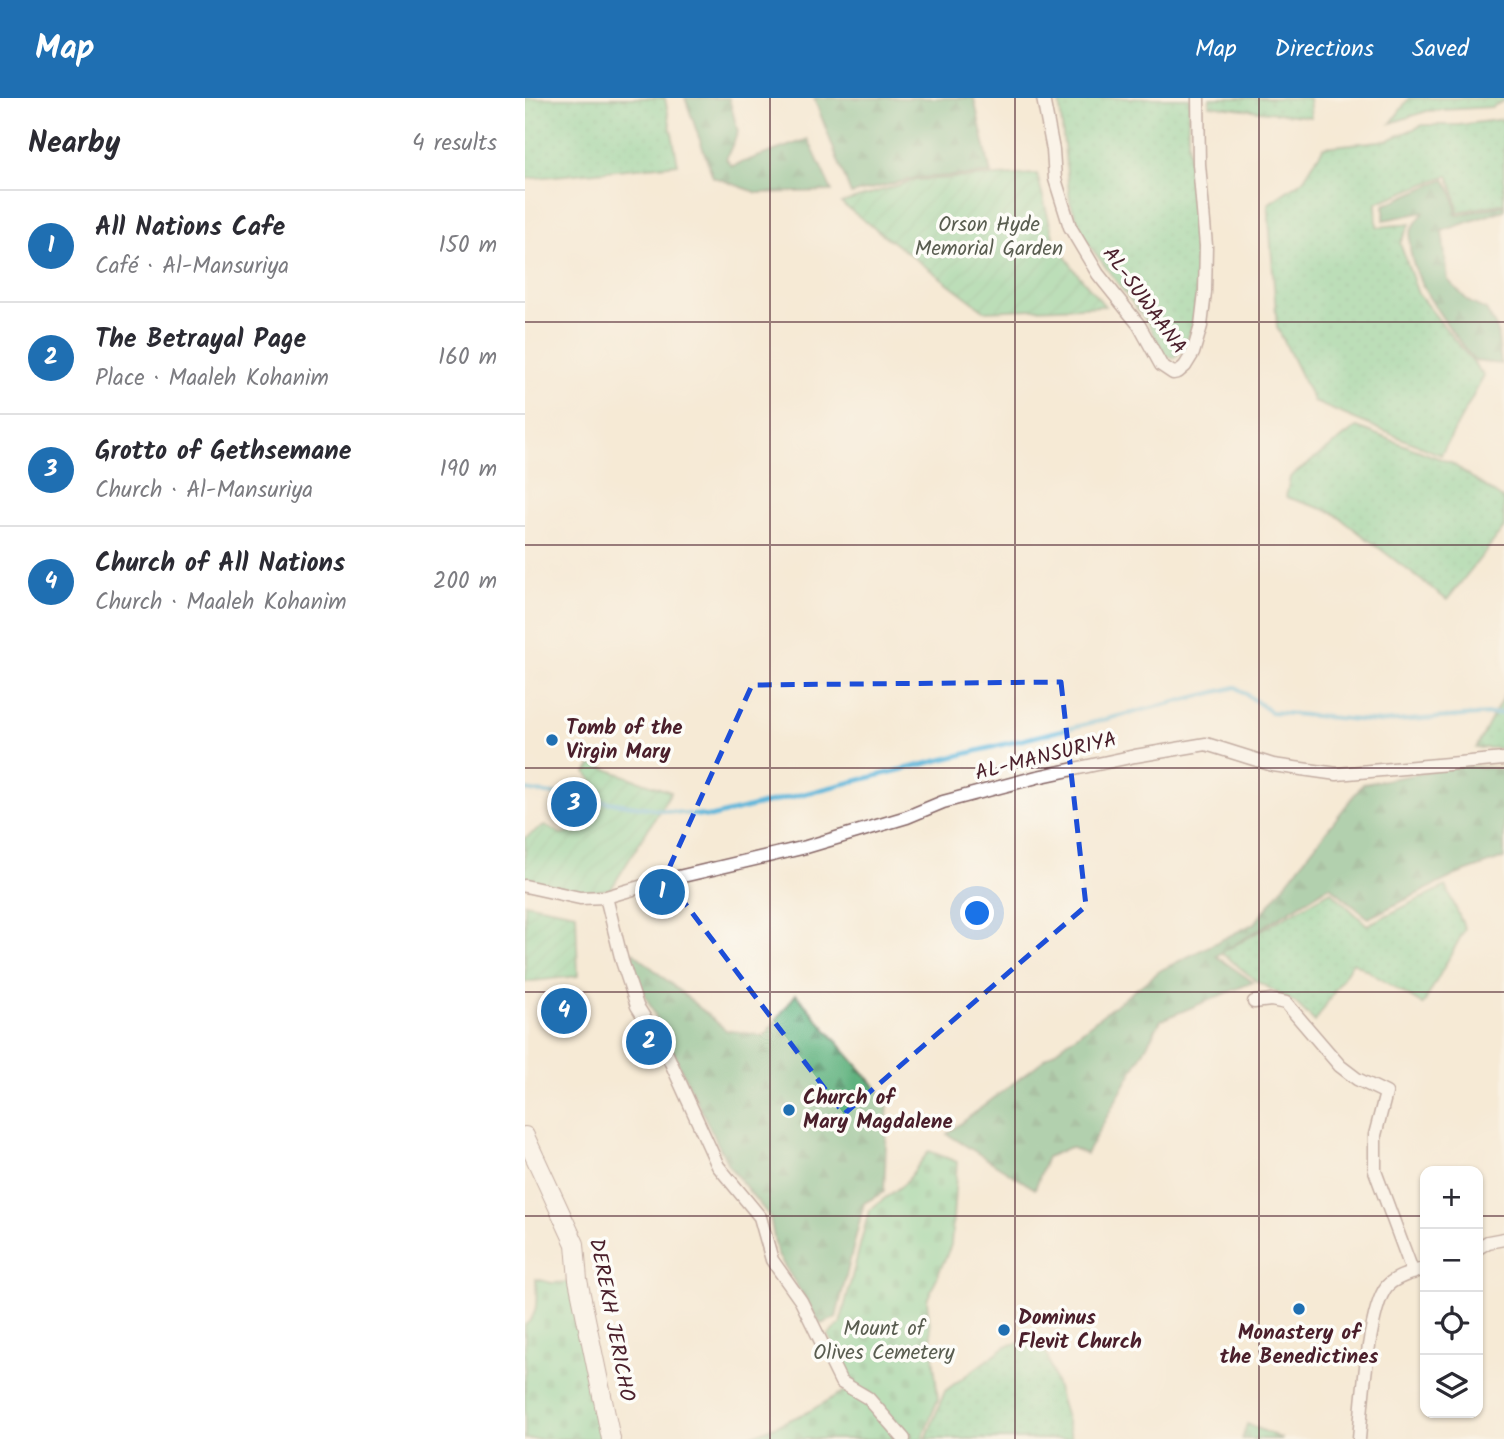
<!DOCTYPE html>
<meta charset="utf-8">
<style>
body{margin:0;font-family:Kalam,sans-serif;background:#f7f7f7;color:#2b2b33}
.controls{position:absolute;right:21px;bottom:21px;display:grid;overflow:hidden;border-radius:14px;box-shadow:0 2px 5px #0004}
.controls button{width:63px;height:63px;display:grid;place-items:center;padding:0;border:0;border-bottom:2px solid #e1e1e2;background:#fff;color:#2b2b33;font:35px sans-serif}
.you{position:absolute;left:453px;top:816px;width:24px;height:24px;margin:-18px;border:5px solid #fff;border-radius:50%;background:#1a73e8;box-shadow:0 0 0 10px #1a73e833}
.badge{display:grid;place-items:center;width:46px;height:46px;border-radius:50%;background:#1f6fb2;color:#fff;font-size:23px;font-weight:700}
.pin{position:absolute;translate:-50% -50%;border:4px solid #fff;box-shadow:0 2px 7px #0006}
.list{margin:0;padding:0;list-style:none}
h2{display:flex;justify-content:space-between;align-items:center;height:91px;margin:0;padding:0 28px;font-size:30px}
h2 small{font-size:23px;font-weight:400;color:#7c7c81}
.list li{display:grid;grid-template-columns:46px 1fr auto;gap:21px;align-items:center;box-sizing:border-box;height:112px;padding:0 28px;border-top:2px solid #e1e1e2}
.list b{display:block;font-size:26px;white-space:nowrap}
.list p{margin:0;font-size:23px;white-space:nowrap;color:#7c7c81}
.list em{font-size:23px;font-style:normal;color:#7c7c81}
.icon{flex:none;width:38px;height:38px;fill:none;stroke:currentColor;stroke-width:2;stroke-linecap:round;stroke-linejoin:round}
.map{position:relative;flex:none;width:979px;height:1341px;overflow:hidden}
header{display:flex;align-items:center;gap:42px;box-sizing:border-box;height:98px;padding:0 35px;background:#1f6fb2;color:#fff}
header strong{font-size:33px}
nav{display:flex;gap:38px;margin-inline-start:auto;font-size:24px}
main{display:flex}
aside{flex:1;background:#fff}
.map>svg:first-child{display:block}
</style>
<header>
<strong>Map</strong>
<nav><a>Map</a><a>Directions</a><a>Saved</a></nav>
</header>
<main>
<aside>
<h2>Nearby<small>4 results</small></h2>
<ul class="list">
<li><span class="badge">1</span><div><b>All Nations Cafe</b><p>Café · Al-Mansuriya</p></div><em>150 m</em></li>
<li><span class="badge">2</span><div><b>The Betrayal Page</b><p>Place · Maaleh Kohanim</p></div><em>160 m</em></li>
<li><span class="badge">3</span><div><b>Grotto of Gethsemane</b><p>Church · Al-Mansuriya</p></div><em>190 m</em></li>
<li><span class="badge">4</span><div><b>Church of All Nations</b><p>Church · Maaleh Kohanim</p></div><em>200 m</em></li>
</ul>
</aside>
<div class="map">
<svg width="979" height="1341" viewBox="0 0 979 1341">
<defs>
<pattern id="grass-dots" width="8" height="8" patternUnits="userSpaceOnUse" patternTransform="scale(1.75)"><rect width="8" height="8" fill="#76d096"/><path d="M2 2h.1M6 6h.1" fill="none" stroke="#68b281" stroke-width="1.8" stroke-linecap="round"/></pattern>
<pattern id="forest-firs" width="22" height="20" patternUnits="userSpaceOnUse" patternTransform="scale(1.75)"><rect width="22" height="20" fill="#60b27f"/><path d="M5 1l3.5 6h-7zM16 11l3.5 6h-7z" fill="#519068"/></pattern>
<pattern id="cemetery-stones" width="16" height="16" patternUnits="userSpaceOnUse" patternTransform="scale(1.75)"><rect width="16" height="16" fill="#76d096"/><path d="M2 7V4a2 2 0 0 1 4 0v3zM10 15v-3a2 2 0 0 1 4 0v3z" fill="#68b281"/></pattern>
<pattern id="garden-furrows" width="10" height="10" patternUnits="userSpaceOnUse" patternTransform="scale(1.75)"><rect width="10" height="10" fill="#76d096"/><path d="M-1 1l2-2M0 10L10 0M9 11l2-2" fill="none" stroke="#68b281"/></pattern>
</defs>
<rect width="100%" height="100%" fill="#fdfcf7"/>
<filter id="ink" filterUnits="userSpaceOnUse"><feTurbulence type="fractalNoise" baseFrequency=".0143" numOctaves="2"/><feDisplacementMap in="SourceGraphic" scale="14" xChannelSelector="R" yChannelSelector="G"/><feConvolveMatrix kernelMatrix="1 2 1 2 8 2 1 2 1" color-interpolation-filters="sRGB"/></filter>
<filter id="wash" filterUnits="userSpaceOnUse"><feTurbulence type="fractalNoise" baseFrequency=".00686" numOctaves="4" result="noise"/><feDisplacementMap in="SourceGraphic" scale="28" xChannelSelector="R" yChannelSelector="G"/><feGaussianBlur stdDeviation="1.57" result="paint"/><feColorMatrix in="noise" values="0 0 0 0 0 0 0 0 0 0 0 0 0 0 0 0 0 1.4 0 .05"/><feComposite in="paint" operator="in"/></filter>
<g filter="url(#wash)">
<rect width="100%" height="100%" fill="#f6ead5"/>
<path fill="url(#grass-dots)" stroke="#607860" stroke-width="2" d="M0,0H140L153,66L0,81Z
M534,0H665C664,13 662,25 663,38C664,88 691,226 649,260L640,258L624,227L561,143L545,104Z
M685,0H784L786,19L684,7Z
M884,0H979V3L967,9L902,13L866,25Z
M979,21V105L933,114L930,96L923,77L851,105L852,129L885,126L875,145L893,196L959,278L916,357L789,304L752,229L743,106L778,82L799,49L863,42L898,27H934Z
M832,329L926,365L979,402V430L922,502L807,414L761,399L765,379Z
M979,597V650H951Z
M921,788L940,831L898,907L828,864L790,924L771,905L733,884L696,855L806,793L842,827Z
M517,1239L547,1341H401L420,1293L481,1248Z"/>
<path fill="url(#forest-firs)" stroke="#556855" stroke-width="2" d="M160,0H204L213,34L201,61L207,68L283,41L307,93L233,95L188,79Z
M289,0H449L466,76L391,80L326,96Z
M920,81L928,96L932,117L979,107V112L917,133L923,182L944,204L961,212L972,231L976,266L949,263C926,231 880,178 885,137C886,129 895,120 899,114L859,122V107Z
M935,668L979,671V760L931,777L843,820L805,788L691,858L728,884L636,922L561,1056L545,1049L522,1059L510,1091L422,1036L636,872L730,825L838,686Z
M108,854L201,932L239,938L271,896L363,1003L359,1094L339,1105L311,1220L296,1226L252,1156L245,1119L203,1067L105,866Z"/>
<path fill="url(#cemetery-stones)" stroke="#607860" stroke-width="2" d="M404,1053L432,1064L426,1147L402,1202L413,1301L397,1341H218L281,1315L330,1287L303,1237L315,1226L344,1112L379,1086Z
M11,1181L27,1185L46,1184L84,1341H0V1227C15,1217 11,1197 11,1181Z
M722,1326L758,1341H717Z"/>
<path fill="url(#garden-furrows)" stroke="#607860" stroke-width="2" d="M512,76L529,142L551,174L580,208L460,213L316,105L390,82Z
M67,666L146,694L86,791L57,794L0,780V740L20,727L36,736L57,732L69,713L70,685L61,675Z
M0,805L51,815L53,878L0,884Z"/>
<g fill="none" stroke-linecap="round" stroke-linejoin="round">
<path stroke="#5cb6da" stroke-width="4.5" d="M0,692L185,719L711,589L746,614L856,624L979,615"/>
</g>
</g>
<g filter="url(#ink)">
<g fill="none" stroke-linecap="round" stroke-linejoin="round">
<defs>
<path id="street" d="M518,0L528,52L530,81L545,129L573,176L614,227L636,267L648,275L653,274L660,268L668,255L676,228L680,194L681,148L674,66L673,0
M0,788L55,800L81,799L132,784L281,749L382,719L418,704L512,679L610,658L681,646L748,667L812,676L979,661
M81,799L97,863L112,908L141,954L193,1068L235,1119L247,1162L276,1203L316,1284L343,1300L379,1341
M729,904L746,902L761,905L815,968L832,981L861,995L850,1037V1073L888,1175
M953,1150L963,1144L979,1141
M834,1341C837,1309 843,1211 862,1188C871,1178 888,1175 900,1170"/>
<path id="secondary" d="M0,1038L50,1146L53,1182L86,1341"/>
</defs>
<use href="#street" stroke="#866666" stroke-width="15"/>
<use href="#secondary" stroke="#866666" stroke-width="20"/>
<use href="#street" stroke="#fff" stroke-width="12"/>
<use href="#secondary" stroke="#fff" stroke-width="18"/>
</g>
</g>
<path d="M0 0H979V1341H0ZM536,584L561,808L319,1016L140,779L227,587Z" fill="#f6ead5" fill-opacity=".55" fill-rule="evenodd"/>
<path fill="none" stroke="#1d4ed8" stroke-width="5" stroke-dasharray="14 9" stroke-linejoin="round" d="M536,584L561,808L319,1016L140,779L227,587Z"/>
<path fill="none" stroke="#4a1f2b" stroke-width="2" stroke-opacity="0.55" d="M245,0V1341M490,0V1341M734,0V1341M0,224H979M0,447H979M0,670H979M0,894H979M0,1118H900M953,1118H979"/>
<g fill="#1f6fb2" stroke="#fdfcf7" stroke-width="2.5">
<circle cx="27" cy="642" r="7"/>
<circle cx="264" cy="1012" r="7"/>
<circle cx="774" cy="1211" r="7"/>
<circle cx="479" cy="1232" r="7"/>
</g>
<g text-anchor="middle" dominant-baseline="central" stroke-width="7" stroke-linejoin="round" paint-order="stroke">
<g font-size="21" fill="#595d50" stroke="#fdfcf7">
<text x="464" y="127">Orson Hyde<tspan x="464" dy="24">Memorial Garden</tspan></text>
<text x="359" y="1231">Mount of<tspan x="359" dy="24">Olives Cemetery</tspan></text>
</g>
<g font-size="21" fill="#4a1f2b" stroke="#fdfcf7">
<text transform="translate(619 203) rotate(54)">AL-SUWAANA</text>
<text transform="translate(521 659) rotate(-14)">AL-MANSURIYA</text>
<text transform="translate(86 1222) rotate(79)">DEREKH JERICHO</text>
</g>
<g font-size="21" font-weight="bold" fill="#4a1f2b" stroke="#fdfcf7" text-anchor="start">
<text x="41" y="630">Tomb of the<tspan x="41" dy="24">Virgin Mary</tspan></text>
<text x="278" y="1000">Church of<tspan x="278" dy="24">Mary Magdalene</tspan></text>
<text x="493" y="1220">Dominus<tspan x="493" dy="24">Flevit Church</tspan></text>
<text x="774" y="1235" text-anchor="middle">Monastery of<tspan x="774" dy="24">the Benedictines</tspan></text>
</g>
</g>
</svg>
<div class="controls">
<button>+</button>
<button>−</button>
<button><svg class="icon" aria-label="locate" viewBox="0 0 24 24"><circle cx="12" cy="12" r="6"/><path d="M12 2v4M12 18v4M2 12h4M18 12h4"/></svg></button>
<button><svg class="icon" aria-label="layers" viewBox="0 0 24 24"><path d="M12 4l9 5-9 5-9-5zM3 14l9 5 9-5"/></svg></button>
</div>
<div class="you"></div>
<div class="pin badge" style="left:137px;top:794px">1</div>
<div class="pin badge" style="left:124px;top:944px">2</div>
<div class="pin badge" style="left:49px;top:706px">3</div>
<div class="pin badge" style="left:39px;top:913px">4</div>
</div>
</main>
